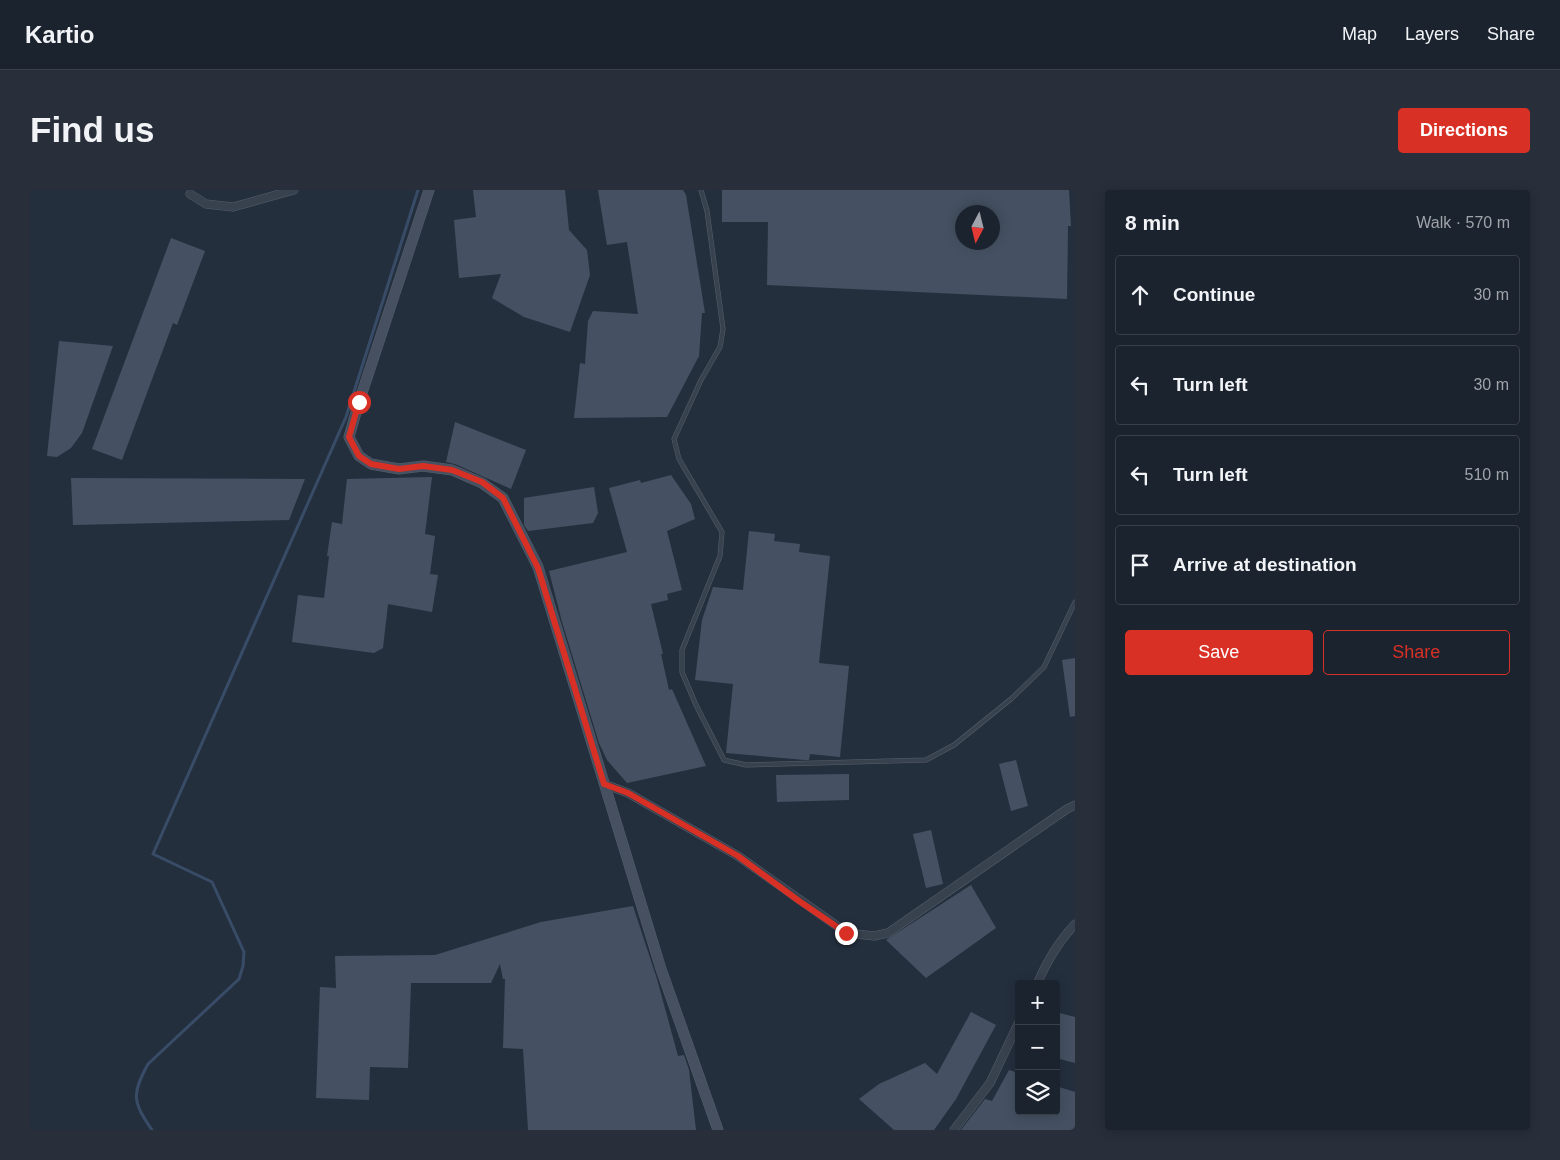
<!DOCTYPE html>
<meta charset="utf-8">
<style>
body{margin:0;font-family:Arial,sans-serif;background:#282f3a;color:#f1f3f6}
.controls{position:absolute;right:15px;bottom:15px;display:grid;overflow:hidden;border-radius:5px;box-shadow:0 2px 12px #0003}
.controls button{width:45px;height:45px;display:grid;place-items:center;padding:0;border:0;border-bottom:1px solid #39404a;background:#1b232e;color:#f1f3f6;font:25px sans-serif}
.compass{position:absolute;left:925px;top:15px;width:45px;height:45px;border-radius:50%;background:#1b232e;box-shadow:0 2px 12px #0003;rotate:187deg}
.stop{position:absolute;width:15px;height:15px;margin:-11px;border:4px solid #d93025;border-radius:50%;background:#fff}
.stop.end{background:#d93025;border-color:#fff;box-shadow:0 1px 5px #0008}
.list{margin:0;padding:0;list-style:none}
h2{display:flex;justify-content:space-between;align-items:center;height:65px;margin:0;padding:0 20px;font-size:21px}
h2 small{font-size:16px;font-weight:400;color:#a0a4aa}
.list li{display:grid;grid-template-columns:32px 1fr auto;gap:15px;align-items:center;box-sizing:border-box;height:80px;margin:0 10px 10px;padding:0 10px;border:1px solid #39404a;border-radius:5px}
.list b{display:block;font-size:19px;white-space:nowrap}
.list em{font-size:16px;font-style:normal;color:#a0a4aa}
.actions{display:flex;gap:10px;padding:15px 20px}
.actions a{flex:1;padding:11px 0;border:1px solid #d93025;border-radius:5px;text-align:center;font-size:18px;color:#d93025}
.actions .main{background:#d93025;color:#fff}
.icon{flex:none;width:28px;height:28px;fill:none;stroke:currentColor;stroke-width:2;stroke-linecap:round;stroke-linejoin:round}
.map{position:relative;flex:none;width:1045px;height:940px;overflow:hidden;border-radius:5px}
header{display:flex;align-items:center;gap:30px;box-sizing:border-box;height:70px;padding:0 25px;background:#1b232e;border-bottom:1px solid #39404a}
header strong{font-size:24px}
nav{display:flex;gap:28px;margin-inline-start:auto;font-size:18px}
.intro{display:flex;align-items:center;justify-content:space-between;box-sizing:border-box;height:120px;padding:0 30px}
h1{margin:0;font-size:35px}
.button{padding:12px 22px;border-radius:5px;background:#d93025;color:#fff;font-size:18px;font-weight:700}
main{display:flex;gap:30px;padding:0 30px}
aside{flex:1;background:#1b232e;border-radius:5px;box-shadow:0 2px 12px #0003}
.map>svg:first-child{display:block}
</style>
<header>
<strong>Kartio</strong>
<nav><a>Map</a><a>Layers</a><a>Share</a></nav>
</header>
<div class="intro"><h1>Find us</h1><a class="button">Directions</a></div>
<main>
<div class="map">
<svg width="1045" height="940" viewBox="0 0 1045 940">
<rect width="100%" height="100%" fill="#242f3e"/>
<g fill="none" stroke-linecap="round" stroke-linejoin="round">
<path stroke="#394c67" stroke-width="3" d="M122,940C103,912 101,905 118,874L209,789L213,776L214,762L182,692L123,664L316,227L388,0"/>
</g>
<path fill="#455162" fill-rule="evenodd" d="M443,0H535L539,40L557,60L560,85L540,142L494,127L462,108L471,84L429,88L424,30L446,27Z
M568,0H653L656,5L675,123H672L669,166L637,227L544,228L550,173L555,174L558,131L563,121L608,124L597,52L577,55Z
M692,0H1039L1041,36H1038L1037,109L737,95L738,32H692ZM932,22H962V52H932Z
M141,48L175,61L147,135L143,133L92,270L62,259Z
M29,151L83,156L52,243L41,258L27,267L17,266Z
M425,232L496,260L481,299L425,274L416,272Z
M641,285L661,314L665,329L637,341L652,400L637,404L638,410L621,414L633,464H631L639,500L642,499L676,576L597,593L577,570L569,553L532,432L519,381L597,362L579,298L610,290L611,293Z
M402,287L395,344L405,346L400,384L408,385L402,422L358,414L353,458L344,463L262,452L268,405L294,408L299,366H297L302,332L312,334L317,289Z
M41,288L275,289L259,330L43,335Z
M564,297L568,323L563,333L498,341L494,335V308Z
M719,341L745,344L744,351L770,354L769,362L800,366L789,473L819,476L810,567L780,564L779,570H775L696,563L703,494L665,490L672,430L683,397L713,400Z
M1045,468V526L1040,527L1032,470Z
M986,570L998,616L981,621L969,574Z
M819,584V610L747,612L746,585Z
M901,640L913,694L896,698L883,644Z
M941,695L966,738L896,788L856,750Z
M603,716L627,789L648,866L654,865L659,880L666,940H498L493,859L473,858L475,789H473L470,774L461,793H381L378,878L340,877L339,910L286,908L290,797L306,798L305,766L405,765L511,732Z
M941,822L966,835L926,909L904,940H864L829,909L849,894L895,873L907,884Z
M1026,822L1045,827V873L1026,868Z
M979,880L989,883V921H1026V896L1045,902V940H931L955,909L962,911Z"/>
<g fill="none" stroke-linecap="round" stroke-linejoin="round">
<defs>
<path id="lane" d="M671,0L677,21L693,139L690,157L671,190L644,249L649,269L692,342L690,366L652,460V482L666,515L694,570L716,575L896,570L924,555L981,509L1014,477L1045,412"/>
<path id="street" d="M160,4L176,14L203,17L264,0
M574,594L598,603L708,666L817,743L844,746L858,743L1037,619L1045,615
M1007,794C1016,773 1029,751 1045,734
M924,940L960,893L989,832"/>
<path id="secondary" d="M399,0L329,212L319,247L329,266L341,274L369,279L393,276L422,280L452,293L473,308L508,377L631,779L688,940"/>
</defs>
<use href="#lane" stroke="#565f6c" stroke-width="5"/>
<use href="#street" stroke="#565f6c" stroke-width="9"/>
<use href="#secondary" stroke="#565f6c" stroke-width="11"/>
<use href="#lane" stroke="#38414e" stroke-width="4"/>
<use href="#street" stroke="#38414e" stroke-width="8"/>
<use href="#secondary" stroke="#465061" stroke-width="10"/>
</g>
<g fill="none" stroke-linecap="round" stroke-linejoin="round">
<path stroke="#d93025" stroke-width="6" d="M329,212L319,247L329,266L341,274L369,279L393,276L422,280L452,292L473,308L508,378L574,594L598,603L708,666L769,711L816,743"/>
</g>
</svg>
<div class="controls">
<button>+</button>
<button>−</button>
<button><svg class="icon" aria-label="layers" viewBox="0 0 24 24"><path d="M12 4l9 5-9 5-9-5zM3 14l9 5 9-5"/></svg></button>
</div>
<svg class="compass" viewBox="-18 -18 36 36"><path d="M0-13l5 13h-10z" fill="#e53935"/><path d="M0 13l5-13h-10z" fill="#a0a4aa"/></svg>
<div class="stop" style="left:329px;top:212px"></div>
<div class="stop end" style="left:816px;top:743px"></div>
</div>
<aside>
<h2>8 min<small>Walk · 570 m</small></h2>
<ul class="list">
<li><svg class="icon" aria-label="ahead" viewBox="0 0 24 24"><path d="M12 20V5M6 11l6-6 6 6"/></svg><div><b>Continue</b></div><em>30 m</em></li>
<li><svg class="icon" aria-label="left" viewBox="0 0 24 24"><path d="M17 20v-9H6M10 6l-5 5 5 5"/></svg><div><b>Turn left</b></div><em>30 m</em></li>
<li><svg class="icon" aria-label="left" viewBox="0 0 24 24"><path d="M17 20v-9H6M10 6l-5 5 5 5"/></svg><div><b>Turn left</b></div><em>510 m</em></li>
<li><svg class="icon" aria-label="arrive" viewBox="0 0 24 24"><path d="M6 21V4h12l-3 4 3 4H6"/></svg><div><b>Arrive at destination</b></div></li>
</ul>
<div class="actions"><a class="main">Save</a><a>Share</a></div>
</aside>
</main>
